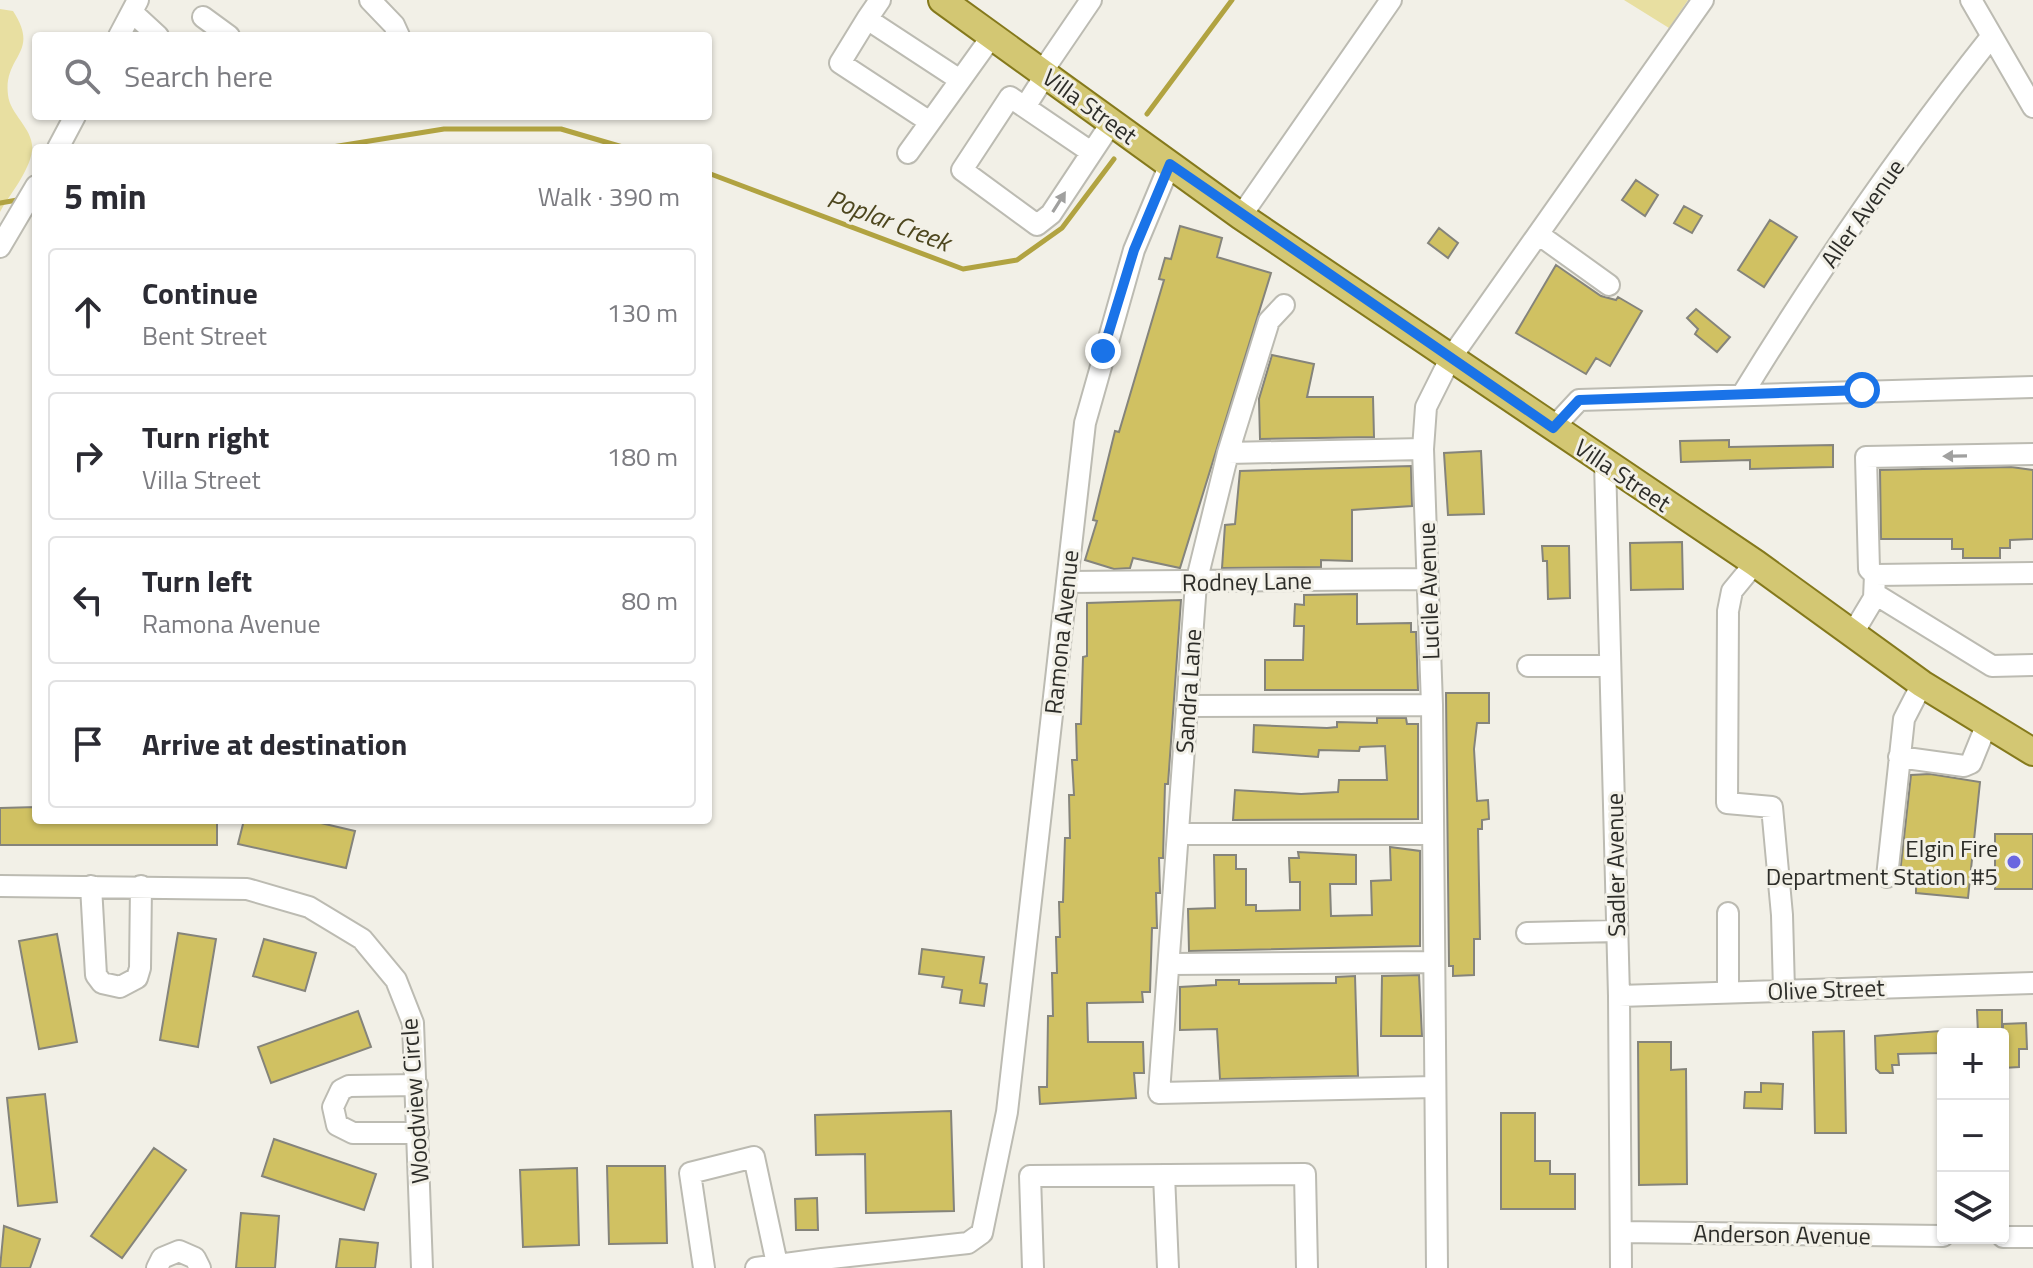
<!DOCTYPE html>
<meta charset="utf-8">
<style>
body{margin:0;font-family:"Titillium Web",sans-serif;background:#f2f2f3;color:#2b2b33}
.controls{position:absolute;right:24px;bottom:24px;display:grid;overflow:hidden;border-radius:8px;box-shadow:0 2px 6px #0004}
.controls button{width:72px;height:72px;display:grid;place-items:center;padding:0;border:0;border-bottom:2px solid #e1e1e2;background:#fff;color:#2b2b33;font:40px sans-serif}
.stop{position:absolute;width:24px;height:24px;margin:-18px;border:6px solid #1a73e8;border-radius:50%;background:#fff}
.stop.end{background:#1a73e8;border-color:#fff;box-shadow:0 2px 8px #0008}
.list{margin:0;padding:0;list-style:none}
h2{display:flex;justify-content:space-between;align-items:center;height:104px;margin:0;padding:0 32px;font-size:34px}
h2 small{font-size:26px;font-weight:400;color:#7c7c81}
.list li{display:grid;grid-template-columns:52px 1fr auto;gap:24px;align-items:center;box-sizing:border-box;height:128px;margin:0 16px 16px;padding:0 16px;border:2px solid #e1e1e2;border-radius:8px}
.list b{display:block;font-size:30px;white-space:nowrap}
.list p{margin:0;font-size:26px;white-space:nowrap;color:#7c7c81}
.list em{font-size:26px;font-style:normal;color:#7c7c81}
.icon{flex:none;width:44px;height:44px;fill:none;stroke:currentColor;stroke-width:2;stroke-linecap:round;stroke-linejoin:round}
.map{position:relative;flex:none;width:2033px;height:1268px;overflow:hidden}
.search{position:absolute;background:#fff;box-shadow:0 2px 6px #0004;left:32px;top:32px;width:680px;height:88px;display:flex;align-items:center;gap:20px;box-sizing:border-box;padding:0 28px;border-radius:8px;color:#7c7c81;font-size:30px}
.panel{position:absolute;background:#fff;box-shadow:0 2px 6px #0004;left:32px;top:144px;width:680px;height:680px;border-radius:8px}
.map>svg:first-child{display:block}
</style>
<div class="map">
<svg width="2033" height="1268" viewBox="0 0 2033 1268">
<rect width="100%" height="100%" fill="#f2f0e7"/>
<path fill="#e8dfa1" d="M1624,0H1688L1669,28Z
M0,9L13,11C41,54 3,55 8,95C10,115 35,130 32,151C29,172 10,194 0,212Z"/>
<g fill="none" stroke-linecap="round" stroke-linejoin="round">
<path stroke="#b1a341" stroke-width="5" d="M1147,114L1232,0
M326,148L444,129H561L626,148
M708,173L963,269L1017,260L1062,228L1114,159
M0,203L23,199"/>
</g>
<path fill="#d0c162" stroke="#85847b" stroke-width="2" d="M1636,180L1658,195L1645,216L1622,200Z
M1684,206L1702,216L1692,233L1674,223Z
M1770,220L1797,237L1764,287L1738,270Z
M1180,226L1222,238L1217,257L1271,273L1180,568L1133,558L1130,568L1114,569L1085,560L1097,521L1093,520L1115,431L1119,432L1164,280L1159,279L1165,258L1171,259Z
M1439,228L1458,243L1448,258L1428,243Z
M1556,265L1601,296L1616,300L1618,297L1642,311L1610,366L1596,358L1586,374L1516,333Z
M1696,309L1730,337L1717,352L1695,334L1698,329L1687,318Z
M1272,355L1314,364L1307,397H1373L1374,437L1260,439L1259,399Z
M1729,440V447L1833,445V467L1750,469V460L1681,462L1680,441Z
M1481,451L1484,514L1448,515L1444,453Z
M1411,466L1412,506L1352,510V561L1321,560V567L1222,568L1225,525L1235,524L1240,471Z
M2011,467L2033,470V539L2010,540V548H2000V558H1963V549H1952V539H1881L1880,470Z
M1682,542L1683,589L1631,590L1630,543Z
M1542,546H1569L1570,598L1548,599L1547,561H1543Z
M1357,594V624L1411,623V632H1416L1418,690H1265V660H1303L1304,626H1294L1295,604L1304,605V595Z
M1181,600L1168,784H1165L1163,858H1159L1160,893H1156L1157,928H1152L1150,992H1142L1143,1002L1087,1003L1088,1042H1143L1144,1073H1134L1136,1098L1040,1104L1039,1087H1047L1048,1016H1053L1052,973H1057L1056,937H1060L1059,902H1063L1065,838H1070L1069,795H1074L1072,760H1077L1076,724H1081L1083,657L1087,656V603Z
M1446,693H1489V723H1477L1474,749L1477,801L1488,800L1489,819L1482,820V829H1478L1480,939H1474V975L1453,976V966H1449Z
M1377,718H1406L1407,724H1418V819L1233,820L1235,790L1301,794L1338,792L1339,780H1387L1385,746L1360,747L1359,751L1319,750L1318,757L1253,752L1254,725L1327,728L1337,727V722L1377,723Z
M1930,774L1980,782L1968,898L1916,893V884L1899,882L1911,775Z
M36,807V820H217V845H0V808Z
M244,820H308L355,831L346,868L238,844Z
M1995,834H2033V889H1995Z
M1390,847L1420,851V946L1189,951L1188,909L1215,908L1214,855H1236V869H1246V905H1256V911L1300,910V882H1290L1289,858H1299L1298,852L1356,855V884H1330L1331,916L1372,915L1371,881L1391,880Z
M178,933L216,939L198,1047L160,1040Z
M57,934L77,1042L39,1049L19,941Z
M264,939L316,953L305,991L253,976Z
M922,949L984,957L980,983L987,984L984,1006L960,1003L962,990L942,987L944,977L919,974Z
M1419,975L1422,1036H1381L1382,976Z
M1355,976L1358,1076L1220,1079L1217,1029L1180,1030V987L1216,985V980H1239V984L1336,983V977Z
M1977,1010H2002V1034H1978Z
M358,1011L371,1047L271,1083L258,1047Z
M2026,1023L2027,1049H2019V1067L2003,1068V1024Z
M1844,1031L1846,1133H1815L1813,1032Z
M1940,1031L1941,1053L1898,1054L1899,1065H1892L1893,1073H1880L1876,1069L1875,1036Z
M1638,1042H1671V1070L1686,1069L1687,1184L1639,1185Z
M1761,1083L1783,1084L1782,1109L1744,1108L1745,1092H1761Z
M45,1094L57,1202L18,1206L7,1098Z
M951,1111L954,1211L866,1213L865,1154L816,1155L815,1115Z
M1501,1113H1535V1161H1550V1174H1575V1209H1501Z
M274,1139L376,1174L364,1210L262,1176Z
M154,1148L186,1170L122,1258L91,1236Z
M607,1166H665L667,1243L609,1244Z
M577,1168L579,1245L523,1247L520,1170Z
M817,1198L818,1230H796L795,1199Z
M241,1213L279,1216L275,1268H236Z
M4,1226L40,1239L30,1268H0Z
M340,1239L378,1243L375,1268H336Z"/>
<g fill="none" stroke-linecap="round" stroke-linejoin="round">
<defs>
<path id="minor" d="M370,0L394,25L399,36
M1971,0L2033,107
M132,12L158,36
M203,17L229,36
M867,19L880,0
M119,36L138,0
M1042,72L1091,0
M1025,107L1046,74
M930,122L840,63L867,19L960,80
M58,148L75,116
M1091,152L1010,97L962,170L1037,225L1051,214L1112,122
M908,153L992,36
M1241,216L1391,0
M1538,234L1609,285
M0,247L36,186
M1284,305L1269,321L1228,453L1196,583L1159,1093L1435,1087
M1742,395C1818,271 1901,150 1991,37
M1553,428L1579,400L2033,387
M1228,453L1423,449
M1605,462L1619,996L1621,1268
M1755,563L1732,591L1728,611L1727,803L1772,807L1782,915L1784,991
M1875,575L1869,569L1866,457L2033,454
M1067,582L1427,579
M1875,594L1992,666L2033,665
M1853,633L1874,598L1875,575L2033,573
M1528,666H1610
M1187,706L1432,705
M1899,757L1964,766L1971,763L1986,726
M1179,834H1433
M1887,877L1904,719L1922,684
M0,886L247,889L309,907L362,939L396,980L413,1023L422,1268
M91,886L96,975L102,983L120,987L137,978L140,968L141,886
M1728,913V992
M1527,933L1617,931
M1170,964L1432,962
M1619,996L2033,983
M417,1085L349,1086L341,1090L333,1107L337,1125L353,1133H418
M1164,1175L1168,1268
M1621,1232L1943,1236
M2003,1237H2033
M157,1268L162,1258L179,1251L195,1258L200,1268
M704,1268L690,1173L754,1157L777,1264
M756,1268L822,1259
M823,1268L822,1259L968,1243L982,1233L1007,1112L1085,423L1134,250L1170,164
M1033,1268L1030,1176L1305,1174L1307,1268
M1437,1268L1432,705L1423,449L1426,407L1450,359L1703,0"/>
<path id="major" d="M942,0L1241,216L1755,563L1922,684L2033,752"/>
</defs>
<use href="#minor" stroke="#bcbbb2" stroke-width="24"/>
<use href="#major" stroke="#85791c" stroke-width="30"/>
<use href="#minor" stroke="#fff" stroke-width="20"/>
<use href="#major" stroke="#d3c773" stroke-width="26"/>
</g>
<defs><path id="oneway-solid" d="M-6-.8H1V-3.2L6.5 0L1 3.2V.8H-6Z" transform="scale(2)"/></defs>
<g fill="#a0a09f">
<use href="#oneway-solid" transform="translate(1059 202) rotate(-58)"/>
<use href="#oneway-solid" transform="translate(1955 456) rotate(179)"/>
</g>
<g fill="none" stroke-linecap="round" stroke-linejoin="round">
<path stroke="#1a73e8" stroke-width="10" d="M1103,351L1134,250L1170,164L1553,428L1579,400L1862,390"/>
</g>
<circle fill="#6a66e0" stroke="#f2f0e7" stroke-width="3" cx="2014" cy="862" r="8"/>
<g text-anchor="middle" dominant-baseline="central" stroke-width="6" stroke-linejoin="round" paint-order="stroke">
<g font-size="24" fill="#2d2d29" stroke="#f2f0e7">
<text transform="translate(1090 106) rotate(36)">Villa Street</text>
<text transform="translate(1862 213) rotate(-55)">Aller Avenue</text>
<text transform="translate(1623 475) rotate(34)">Villa Street</text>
<text transform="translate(1247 581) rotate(-1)">Rodney Lane</text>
<text transform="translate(1428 591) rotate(-92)">Lucile Avenue</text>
<text transform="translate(1061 632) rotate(-84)">Ramona Avenue</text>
<text transform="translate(1188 691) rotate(-86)">Sandra Lane</text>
<text transform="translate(1615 865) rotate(-91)">Sadler Avenue</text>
<text transform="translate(1826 989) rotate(-2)">Olive Street</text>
<text transform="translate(414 1101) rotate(-94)">Woodview Circle</text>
<text transform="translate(1782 1234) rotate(1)">Anderson Avenue</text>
</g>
<g font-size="24" fill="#2d2d29" stroke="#f2f0e7" text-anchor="end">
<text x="1998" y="848">Elgin Fire<tspan x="1998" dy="28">Department Station #5</tspan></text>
</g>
<g font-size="26" font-style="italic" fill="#4d461e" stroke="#f2f0e7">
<text transform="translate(889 220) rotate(21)">Poplar Creek</text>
</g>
</g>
</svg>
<div class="controls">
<button>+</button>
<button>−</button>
<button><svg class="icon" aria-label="layers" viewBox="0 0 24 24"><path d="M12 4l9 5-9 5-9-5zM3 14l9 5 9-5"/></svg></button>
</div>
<div class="stop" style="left:1862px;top:390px"></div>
<div class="stop end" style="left:1103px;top:351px"></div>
<div class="search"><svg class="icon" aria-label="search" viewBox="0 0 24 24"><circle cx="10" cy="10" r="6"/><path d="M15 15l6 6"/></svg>Search here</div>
<section class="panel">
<h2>5 min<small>Walk · 390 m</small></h2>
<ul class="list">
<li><svg class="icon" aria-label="ahead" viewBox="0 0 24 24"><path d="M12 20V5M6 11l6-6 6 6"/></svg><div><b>Continue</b><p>Bent Street</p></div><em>130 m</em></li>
<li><svg class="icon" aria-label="right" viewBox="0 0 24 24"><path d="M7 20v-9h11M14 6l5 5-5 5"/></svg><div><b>Turn right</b><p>Villa Street</p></div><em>180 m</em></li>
<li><svg class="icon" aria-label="left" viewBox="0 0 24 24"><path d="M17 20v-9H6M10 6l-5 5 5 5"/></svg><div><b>Turn left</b><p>Ramona Avenue</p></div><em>80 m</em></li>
<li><svg class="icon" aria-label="arrive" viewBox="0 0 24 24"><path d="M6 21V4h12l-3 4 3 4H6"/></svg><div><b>Arrive at destination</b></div></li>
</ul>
</section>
</div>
